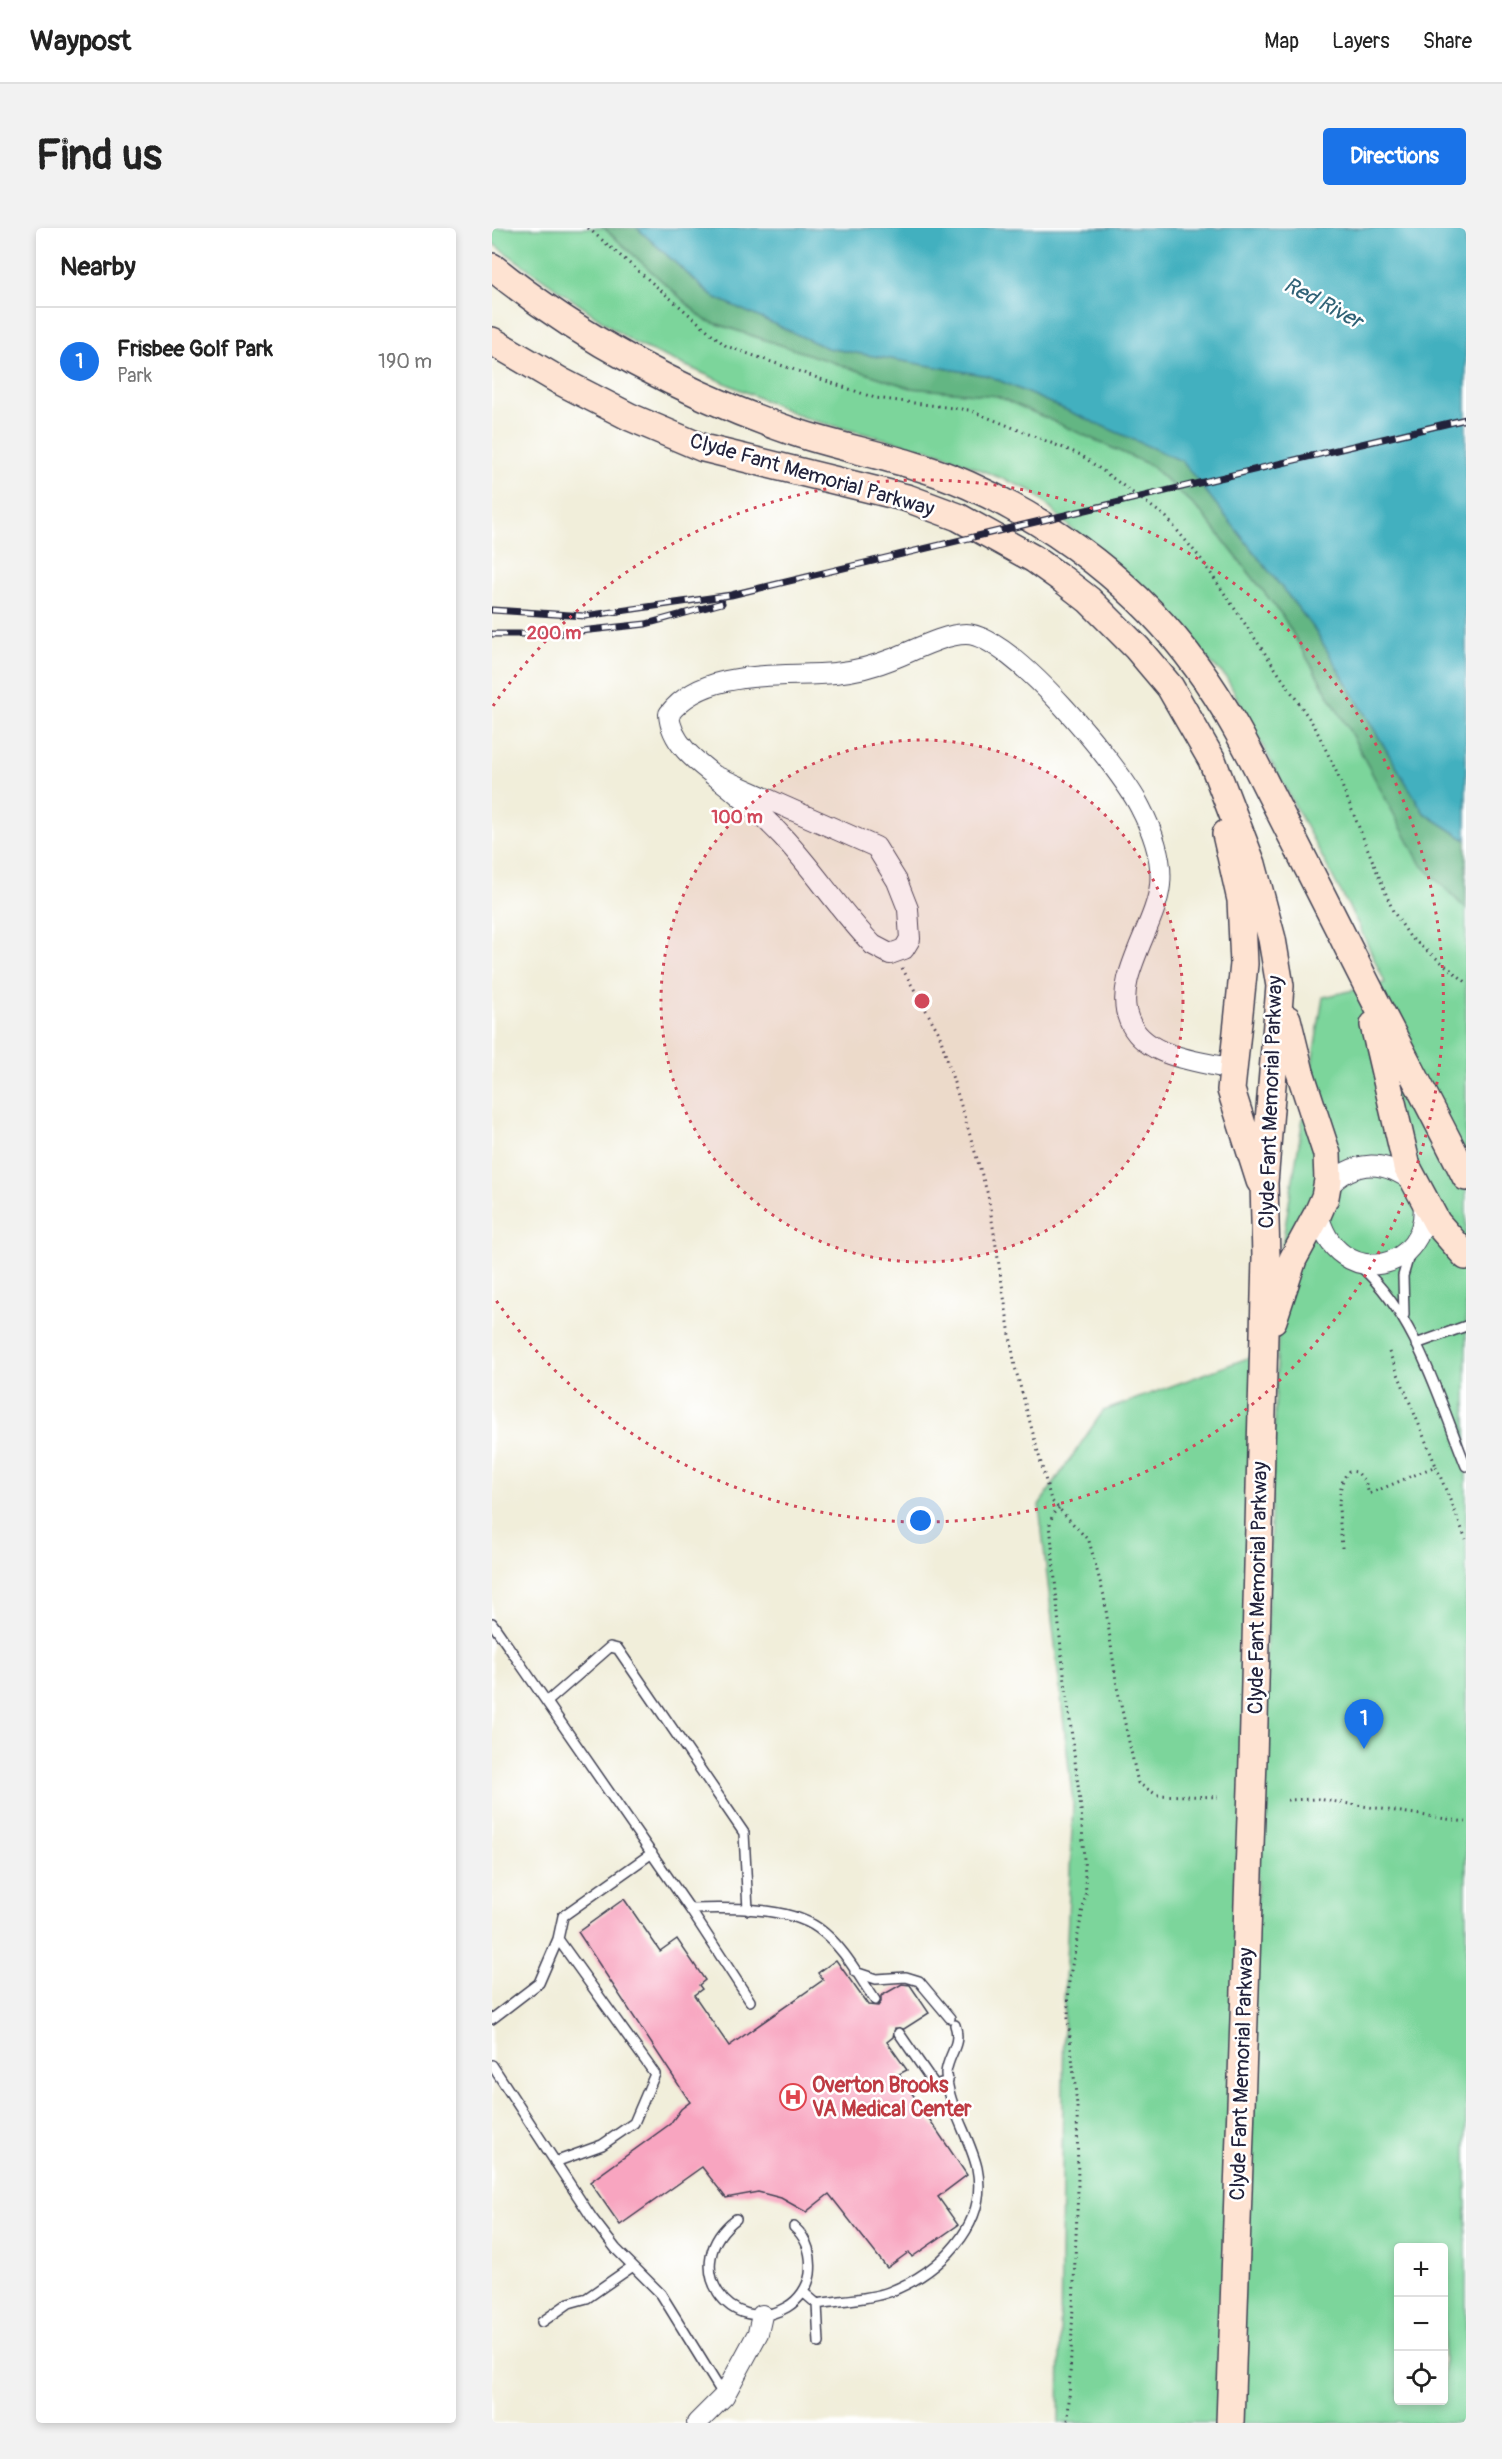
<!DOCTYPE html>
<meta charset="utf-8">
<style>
body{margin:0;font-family:Pangolin,sans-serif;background:#f2f2f2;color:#222}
.controls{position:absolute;right:18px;bottom:18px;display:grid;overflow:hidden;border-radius:6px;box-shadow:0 3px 9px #0003}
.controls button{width:54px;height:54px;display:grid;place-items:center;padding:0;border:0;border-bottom:2px solid #e0e0e0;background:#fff;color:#222;font:30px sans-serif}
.you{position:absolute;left:429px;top:1293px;width:21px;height:21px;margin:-15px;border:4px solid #fff;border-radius:50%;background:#1a73e8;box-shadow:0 0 0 9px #1a73e833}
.badge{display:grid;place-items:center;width:39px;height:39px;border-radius:50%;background:#1a73e8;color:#fff;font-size:20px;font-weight:700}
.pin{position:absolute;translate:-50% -50px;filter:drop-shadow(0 2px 3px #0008)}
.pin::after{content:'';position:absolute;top:32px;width:21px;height:18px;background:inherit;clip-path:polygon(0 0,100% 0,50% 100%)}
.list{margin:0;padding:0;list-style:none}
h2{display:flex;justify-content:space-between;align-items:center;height:78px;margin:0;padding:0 24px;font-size:26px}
h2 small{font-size:20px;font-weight:400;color:#767676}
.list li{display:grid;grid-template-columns:39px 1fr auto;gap:18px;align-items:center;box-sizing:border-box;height:108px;padding:0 24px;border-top:2px solid #e0e0e0}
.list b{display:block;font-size:22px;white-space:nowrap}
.list p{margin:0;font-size:20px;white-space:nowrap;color:#767676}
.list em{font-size:20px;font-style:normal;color:#767676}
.icon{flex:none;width:33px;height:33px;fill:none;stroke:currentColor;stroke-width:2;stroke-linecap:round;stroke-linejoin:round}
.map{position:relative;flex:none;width:974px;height:2195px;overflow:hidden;border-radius:6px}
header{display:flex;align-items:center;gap:36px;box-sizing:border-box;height:84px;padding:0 30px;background:#fff;border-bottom:2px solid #e0e0e0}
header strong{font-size:28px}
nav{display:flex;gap:33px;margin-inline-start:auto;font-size:21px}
.intro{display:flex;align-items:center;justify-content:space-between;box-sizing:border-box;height:144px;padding:0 36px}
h1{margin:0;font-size:42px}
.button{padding:15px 27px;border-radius:6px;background:#1a73e8;color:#fff;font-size:21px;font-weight:700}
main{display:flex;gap:36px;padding:0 36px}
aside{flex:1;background:#fff;border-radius:6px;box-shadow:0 3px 9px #0003}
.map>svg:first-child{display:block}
</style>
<header>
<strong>Waypost</strong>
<nav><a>Map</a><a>Layers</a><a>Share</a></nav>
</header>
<div class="intro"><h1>Find us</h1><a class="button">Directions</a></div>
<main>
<aside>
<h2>Nearby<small></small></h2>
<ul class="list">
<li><span class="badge">1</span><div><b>Frisbee Golf Park</b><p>Park</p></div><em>190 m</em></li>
</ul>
</aside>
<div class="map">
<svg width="974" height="2195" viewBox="0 0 974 2195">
<rect width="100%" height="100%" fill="#fff"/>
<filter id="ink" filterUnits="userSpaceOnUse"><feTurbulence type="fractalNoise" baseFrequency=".0167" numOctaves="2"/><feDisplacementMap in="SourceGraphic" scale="12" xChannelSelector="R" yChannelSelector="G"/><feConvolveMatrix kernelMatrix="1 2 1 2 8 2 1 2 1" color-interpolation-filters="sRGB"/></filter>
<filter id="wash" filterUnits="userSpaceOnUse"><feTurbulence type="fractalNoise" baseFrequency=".008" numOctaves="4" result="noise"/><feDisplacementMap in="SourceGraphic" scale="24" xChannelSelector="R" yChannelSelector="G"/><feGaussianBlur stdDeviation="1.35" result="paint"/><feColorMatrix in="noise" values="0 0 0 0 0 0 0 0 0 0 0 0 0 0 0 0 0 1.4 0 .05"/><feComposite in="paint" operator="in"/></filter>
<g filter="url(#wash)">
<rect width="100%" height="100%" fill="#f1eeda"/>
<path fill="#7bd59b" stroke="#4e7c6b" stroke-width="1.5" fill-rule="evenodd" d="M0,0H112L213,92L419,160L505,167L658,237L711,286L790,387L857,502L928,634L974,681V2195H745L789,1023L831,769L893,755L867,698L734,449L540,263L448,225L315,191L142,115L0,15ZM906,2020H952V2172H906Z
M772,1124L728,2195H567L572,1777L581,1576L547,1277L611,1183Z"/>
<path fill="#64b683" stroke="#436c5f" stroke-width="1.5" d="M112,0H145L220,68L335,120L497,148L690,233L821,399L932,585L974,612V681L928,635L857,502L790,387L711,286L658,237L505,168L419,160L213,92Z"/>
<path fill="#42b0bf" stroke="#32697d" stroke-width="1.5" d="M145,0H974V612L932,585L821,399L690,233L497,148L335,120L220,68Z"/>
<g id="blocks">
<path fill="#f8a5c0" d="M132,1671L168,1723L185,1711L213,1752L207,1757L210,1761L202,1767L237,1818L331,1752L326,1745L344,1732L376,1777L386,1778L389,1774V1768L410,1756L418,1757L437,1785L412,1801L403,1800L401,1809L395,1814L415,1842L407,1846L475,1947L446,1969L466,1997L420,2029L417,2024L395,2040L337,1966L314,1984L289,1970L266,1964L234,1970L210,1939L128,1997L98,1954L178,1896L189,1881L198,1874L86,1704Z"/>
</g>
</g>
<g filter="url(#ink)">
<use href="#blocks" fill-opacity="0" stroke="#414153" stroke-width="1.5"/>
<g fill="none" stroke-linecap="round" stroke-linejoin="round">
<defs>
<path id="lane" d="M868,1038C925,1089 946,1169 974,1238
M912,1087L911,1048L918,1024
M924,1116L974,1098
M0,1395L198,1681L258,1773
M55,1474L118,1419L126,1421L252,1605L256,1682
M198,1681C234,1680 295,1678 326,1700C351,1718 366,1747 383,1772
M363,1744L384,1751L414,1749L427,1753L458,1790
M0,1791L47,1755L66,1711L71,1688L160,1625
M407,1805L443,1857L456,1853
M0,1837L100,1990L124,2021L169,2066L232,2168
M63,1934L110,1917L142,1895L163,1846L66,1711
M244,1991C185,2036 238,2112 295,2079C307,2072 316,2059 318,2046C320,2029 316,2011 302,1999
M311,2064L325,2076L327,2115
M325,2076C347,2072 376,2072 397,2064C446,2045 497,1998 485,1940C479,1914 463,1889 457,1863C456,1858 454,1850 454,1845C456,1826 470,1817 463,1797
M50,2094L77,2075L95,2070L141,2038"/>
<path id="street" d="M221,547L384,619L405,653L416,681L418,711L412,721L398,726L381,717C348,683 322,642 290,608C275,592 259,578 243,564C218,542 179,522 177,486C213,439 290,450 343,445C362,443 383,438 400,431C421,423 452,406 474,406C520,407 627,538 648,579C660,602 671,630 668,657C664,698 620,752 637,792C652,830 705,832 739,841
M835,960C861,931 892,931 923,955
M826,985C844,1065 941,1045 931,971
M205,2195L232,2168L266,2105L270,2087"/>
<path id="secondary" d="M0,39C88,110 194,167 302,204C359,223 420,232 476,257C564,296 649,361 705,439C733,477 755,519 776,561C800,609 825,657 849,705C889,787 933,867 974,949
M0,113L68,153L138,189L211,220L415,270L466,289L542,331L570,351L597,372L645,420L678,459L720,532L760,636L780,711L788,758L772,955L774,1029L761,1531L738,2195
M734,606L749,672L752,736L739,862L768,953
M882,797L915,939L945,995L974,1028
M781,1092L801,1031L826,985L833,969L836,952L835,926L808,844L795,791"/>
</defs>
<use href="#lane" stroke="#414153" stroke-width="12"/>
<use href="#street" stroke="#414153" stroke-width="22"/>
<use href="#secondary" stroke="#414153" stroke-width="30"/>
<path stroke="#414153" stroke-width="3" stroke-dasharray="1.5 4.5" stroke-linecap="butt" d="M96,0L234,118L383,170L477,182L589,227L674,289L709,331L823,499L844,543L901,683L918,709L974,754
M410,740L447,805L496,967L523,1139L559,1272L597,1313L612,1368L625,1459L646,1555L665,1567L726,1569
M897,1124L944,1238
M567,1280L561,1286L558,1295L569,1421L589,1581L594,1665L577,1753L576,1790L585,1877L586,1961L576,2195
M850,1320C849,1299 841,1259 857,1243L865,1244L873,1253L877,1266L944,1238L974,1311
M795,1572L826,1571L974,1594"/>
<use href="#lane" stroke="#fff" stroke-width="9"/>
<use href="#street" stroke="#fff" stroke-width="20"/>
<use href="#secondary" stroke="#fee3d2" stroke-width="27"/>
<defs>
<path id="rail" d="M0,382L93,388L239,367L974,191
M0,406H61L154,396L230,375"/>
</defs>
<use href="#rail" stroke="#22223b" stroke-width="7"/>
<use href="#rail" stroke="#fff" stroke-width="4.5" stroke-dasharray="14" stroke-linecap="butt"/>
</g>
</g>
<circle cx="430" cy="773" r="261" fill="#d1495b" fill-opacity=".12"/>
<g fill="none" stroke="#d1495b" stroke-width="3" stroke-dasharray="3 6">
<circle cx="430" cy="773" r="261"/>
<path d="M1 478A521 521 0 1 1 1 1068"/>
</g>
<defs>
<symbol id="hospital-ring" viewBox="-11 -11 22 22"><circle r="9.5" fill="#fff" stroke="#e0444e" stroke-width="1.5"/><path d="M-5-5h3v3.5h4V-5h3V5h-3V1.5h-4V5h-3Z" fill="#e0444e"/></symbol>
</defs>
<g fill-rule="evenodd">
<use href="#hospital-ring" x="286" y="1854" width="30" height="30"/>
</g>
<g text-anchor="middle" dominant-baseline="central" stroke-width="5" stroke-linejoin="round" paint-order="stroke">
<g font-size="21" fill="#22223b" stroke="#fff">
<text transform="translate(320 247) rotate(16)">Clyde Fant Memorial Parkway</text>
<text transform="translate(779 874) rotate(-88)">Clyde Fant Memorial Parkway</text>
<text transform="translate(766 1360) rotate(-89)">Clyde Fant Memorial Parkway</text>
<text transform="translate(750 1846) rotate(-88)">Clyde Fant Memorial Parkway</text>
</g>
<g font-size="21" font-weight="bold" fill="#be3a42" stroke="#fff" text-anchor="start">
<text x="320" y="1857">Overton Brooks<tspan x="320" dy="24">VA Medical Center</tspan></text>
</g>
<g font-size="22" font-style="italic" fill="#306276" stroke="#fff">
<text transform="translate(831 75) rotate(28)">Red River</text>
</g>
</g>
<circle cx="430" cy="773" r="9" fill="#d1495b" stroke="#fff" stroke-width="3"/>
<g font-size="18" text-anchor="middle" font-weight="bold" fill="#d1495b" stroke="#fff" stroke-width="5" stroke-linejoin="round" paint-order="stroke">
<text x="62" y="411">200 m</text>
<text x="245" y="595">100 m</text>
</g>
</svg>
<div class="controls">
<button>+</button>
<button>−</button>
<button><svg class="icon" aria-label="locate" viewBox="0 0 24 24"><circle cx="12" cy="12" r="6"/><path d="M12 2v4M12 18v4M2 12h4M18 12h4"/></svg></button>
</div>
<div class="you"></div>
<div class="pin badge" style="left:872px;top:1521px">1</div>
</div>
</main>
